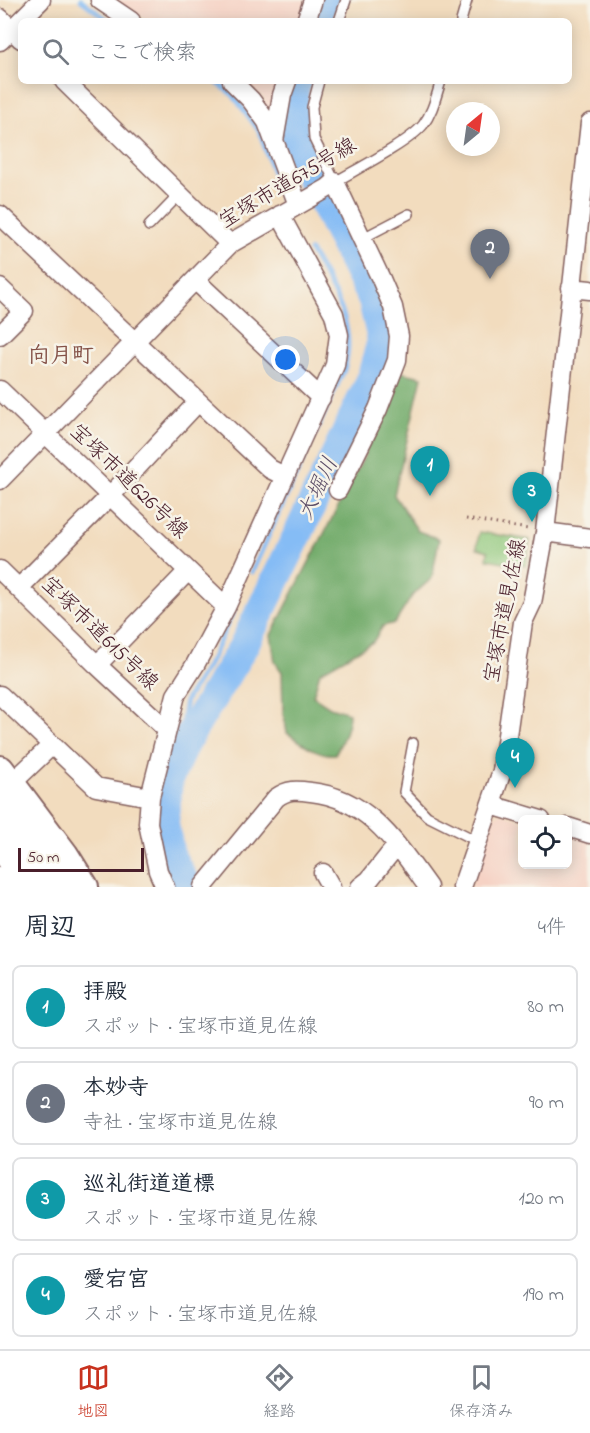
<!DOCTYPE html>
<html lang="ja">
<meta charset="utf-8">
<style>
body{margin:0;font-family:"Indie Flower","Klee One",sans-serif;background:#f2f2f3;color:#1f2937}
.controls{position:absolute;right:18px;bottom:18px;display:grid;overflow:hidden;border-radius:9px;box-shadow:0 3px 15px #0003}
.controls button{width:54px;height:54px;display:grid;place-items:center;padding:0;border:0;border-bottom:2px solid #e0e1e3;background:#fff;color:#1f2937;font:30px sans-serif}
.compass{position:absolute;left:446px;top:102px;width:54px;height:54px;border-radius:50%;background:#fff;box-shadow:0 3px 15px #0003;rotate:29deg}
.scale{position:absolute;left:18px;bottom:15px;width:126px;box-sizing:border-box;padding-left:6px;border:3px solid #4a1f2b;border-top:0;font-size:16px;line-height:21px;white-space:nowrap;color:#4a1f2b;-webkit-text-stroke:4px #f7f3e8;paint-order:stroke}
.you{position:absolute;left:286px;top:360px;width:21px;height:21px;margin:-15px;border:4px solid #fff;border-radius:50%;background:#1a73e8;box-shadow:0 0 0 9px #1a73e833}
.badge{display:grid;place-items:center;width:39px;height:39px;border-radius:50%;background:#c8321e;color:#fff;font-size:20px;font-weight:700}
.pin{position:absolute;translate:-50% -50px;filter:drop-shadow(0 2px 3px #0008)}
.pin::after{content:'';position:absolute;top:32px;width:21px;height:18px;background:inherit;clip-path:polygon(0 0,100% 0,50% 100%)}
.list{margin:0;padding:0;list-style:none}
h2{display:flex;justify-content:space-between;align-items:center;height:78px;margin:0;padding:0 24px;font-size:26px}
h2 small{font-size:20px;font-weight:400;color:#747a83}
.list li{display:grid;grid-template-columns:39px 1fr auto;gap:18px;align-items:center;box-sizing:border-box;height:84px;margin:0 12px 12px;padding:0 12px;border:2px solid #e0e1e3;border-radius:9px}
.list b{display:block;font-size:22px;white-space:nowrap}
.list p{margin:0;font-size:20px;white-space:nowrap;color:#747a83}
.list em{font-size:20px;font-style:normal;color:#747a83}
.icon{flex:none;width:33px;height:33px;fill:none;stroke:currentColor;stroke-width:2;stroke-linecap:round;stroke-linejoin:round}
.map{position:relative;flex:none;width:590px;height:887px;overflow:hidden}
.search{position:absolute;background:#fff;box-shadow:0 3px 15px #0003;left:18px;right:18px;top:18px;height:66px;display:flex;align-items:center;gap:15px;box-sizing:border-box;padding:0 21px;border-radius:9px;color:#747a83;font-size:22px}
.sheet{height:462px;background:#fff}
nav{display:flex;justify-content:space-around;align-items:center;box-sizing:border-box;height:84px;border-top:2px solid #e0e1e3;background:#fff;font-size:16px;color:#747a83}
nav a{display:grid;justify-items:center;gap:3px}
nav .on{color:#c8321e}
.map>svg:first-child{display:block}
</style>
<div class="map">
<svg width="590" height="887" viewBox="0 0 590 887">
<rect width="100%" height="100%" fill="#f7f3e8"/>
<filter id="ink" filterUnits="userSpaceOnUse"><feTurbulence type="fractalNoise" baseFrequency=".0167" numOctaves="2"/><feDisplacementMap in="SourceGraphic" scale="12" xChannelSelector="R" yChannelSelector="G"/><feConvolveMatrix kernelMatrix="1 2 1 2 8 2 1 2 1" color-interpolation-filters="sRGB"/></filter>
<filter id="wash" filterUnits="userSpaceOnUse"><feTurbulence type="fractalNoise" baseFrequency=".008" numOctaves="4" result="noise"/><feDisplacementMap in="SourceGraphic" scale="24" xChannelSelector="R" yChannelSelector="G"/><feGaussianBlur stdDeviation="1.35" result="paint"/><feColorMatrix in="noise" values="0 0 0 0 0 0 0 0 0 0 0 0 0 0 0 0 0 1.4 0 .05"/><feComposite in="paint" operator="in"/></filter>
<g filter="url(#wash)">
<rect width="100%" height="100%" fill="#f2dcbe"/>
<path fill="#f6d2c4" d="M112,0H311L304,21H149Z
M244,81H284L276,115L263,105L265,99Z
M501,813L522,820V864H568V832L590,839V887H471L494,816Z"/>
<path fill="#8fc87c" stroke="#6c7454" stroke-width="1.5" d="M479,532L530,540L526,566L487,559L488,551L477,548Z"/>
<path fill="#73ac6c" stroke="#5e664c" stroke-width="1.5" d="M383,368L422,377L394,495L418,531L439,539L432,578L412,596L395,623L383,626L373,642L320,672L313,696L330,707L349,713C349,726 342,743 335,754C318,756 301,742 287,733L283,712L282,672L275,662L271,635L364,457Z"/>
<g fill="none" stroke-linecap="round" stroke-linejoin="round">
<path stroke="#85bcf5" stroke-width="5" d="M81,0L109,21
M215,81L233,95L260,132L283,205
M252,572L344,370C358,324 332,289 310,251
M184,744L183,717L186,700L211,660L234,610"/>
<path stroke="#85bcf5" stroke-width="30" d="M317,21L324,0
M187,887L170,855L164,823L168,780L184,744L243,647L298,534L371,380L382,340L373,301L305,166L293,130L294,90L297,81"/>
</g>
</g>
<g filter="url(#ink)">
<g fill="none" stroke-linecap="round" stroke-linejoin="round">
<defs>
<path id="lane" d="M339,21L346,0
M461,21L467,0
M319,81L312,107L314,139L335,182C357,169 408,143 423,125C433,112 436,96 441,81
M149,226L180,194
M361,239L409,214
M413,743L404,792L427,816L479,842"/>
<path id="street" d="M100,0L131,21
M0,18L21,39
M306,21L313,0
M0,41L41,0
M64,81L230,244
M232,81L251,100L267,122L298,205
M274,141L282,95L287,81
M0,215L270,469L284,476
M195,280L321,398
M0,288L24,311L0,335
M571,288L590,290
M0,390L226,607
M0,480L230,244L328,188L335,182L381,279L393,307L399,336L397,360L378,409L338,490
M545,532L590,538
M0,570L97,665L167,730
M19,588L110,496L198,402
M97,665L188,571
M0,695L96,787L150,797
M11,784L52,745
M491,805L541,820
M568,827L590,834
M323,873L331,887
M165,887L158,871L148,823L150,797L176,695L195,665L226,607L335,365L339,335L334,314L280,215
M203,887L276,798C288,789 297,790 311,792C368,798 397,844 428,887
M360,887L369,880L397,845
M462,887L502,771L523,622L532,603L545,532L590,123"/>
<path id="primary" d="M0,770L64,855L84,887
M0,881L5,887"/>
<path id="highway" d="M0,804L65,887
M0,841L36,887"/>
</defs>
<use href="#lane" stroke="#85615e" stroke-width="12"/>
<use href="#street" stroke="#85615e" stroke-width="21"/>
<use href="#primary" stroke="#85615e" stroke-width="32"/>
<use href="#highway" stroke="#85615e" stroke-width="34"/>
<path stroke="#85615e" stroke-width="3" stroke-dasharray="1.5 4.5" stroke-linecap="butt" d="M466,519L528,529"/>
<use href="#lane" stroke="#fff" stroke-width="9"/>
<use href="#street" stroke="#fff" stroke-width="18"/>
<use href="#primary" stroke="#fff" stroke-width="28"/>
<use href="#highway" stroke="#fff" stroke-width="32"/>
</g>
</g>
<g text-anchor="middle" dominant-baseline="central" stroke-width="5" stroke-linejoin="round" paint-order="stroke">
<g font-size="21" fill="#4a1f2b" stroke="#f7f3e8">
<text transform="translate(288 184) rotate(-31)">宝塚市道675号線</text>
<text transform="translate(128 482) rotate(44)">宝塚市道626号線</text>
<text transform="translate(506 611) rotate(-79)">宝塚市道見佐線</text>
<text transform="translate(99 634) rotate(44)">宝塚市道615号線</text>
</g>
<g font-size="22" font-weight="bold" fill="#855248" stroke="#f7f3e8">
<text x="61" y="357">向月町</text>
</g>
<g font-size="22" font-style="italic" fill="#5c4e68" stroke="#f7f3e8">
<text transform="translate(319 489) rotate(-65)">大堀川</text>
</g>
</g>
</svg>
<div class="controls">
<button><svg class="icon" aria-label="locate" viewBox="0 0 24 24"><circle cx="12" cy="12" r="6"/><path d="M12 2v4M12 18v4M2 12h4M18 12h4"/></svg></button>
</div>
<svg class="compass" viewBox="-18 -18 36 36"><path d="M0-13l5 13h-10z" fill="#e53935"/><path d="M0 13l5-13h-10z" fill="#747a83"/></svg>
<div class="scale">50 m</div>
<div class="you"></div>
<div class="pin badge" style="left:430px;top:496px;background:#0f9aa8">1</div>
<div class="pin badge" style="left:490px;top:279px;background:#6b7280">2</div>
<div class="pin badge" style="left:532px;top:522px;background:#0f9aa8">3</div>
<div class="pin badge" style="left:515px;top:788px;background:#0f9aa8">4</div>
<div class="search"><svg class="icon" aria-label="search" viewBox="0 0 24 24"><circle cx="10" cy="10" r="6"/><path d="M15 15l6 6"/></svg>ここで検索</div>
</div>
<section class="sheet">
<h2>周辺<small>4件</small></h2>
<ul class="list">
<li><span class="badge" style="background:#0f9aa8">1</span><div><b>拝殿</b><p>スポット · 宝塚市道見佐線</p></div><em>80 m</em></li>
<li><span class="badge" style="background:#6b7280">2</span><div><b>本妙寺</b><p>寺社 · 宝塚市道見佐線</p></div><em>90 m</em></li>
<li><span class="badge" style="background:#0f9aa8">3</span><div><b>巡礼街道道標</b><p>スポット · 宝塚市道見佐線</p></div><em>120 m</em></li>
<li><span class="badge" style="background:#0f9aa8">4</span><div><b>愛宕宮</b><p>スポット · 宝塚市道見佐線</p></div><em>190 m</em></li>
</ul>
</section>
<nav>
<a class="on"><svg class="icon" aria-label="map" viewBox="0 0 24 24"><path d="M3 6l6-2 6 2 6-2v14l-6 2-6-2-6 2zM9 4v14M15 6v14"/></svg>地図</a>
<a><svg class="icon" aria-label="directions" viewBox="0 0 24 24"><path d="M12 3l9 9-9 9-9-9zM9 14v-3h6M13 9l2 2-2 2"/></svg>経路</a>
<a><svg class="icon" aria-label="saved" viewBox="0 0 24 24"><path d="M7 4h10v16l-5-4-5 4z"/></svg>保存済み</a>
</nav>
